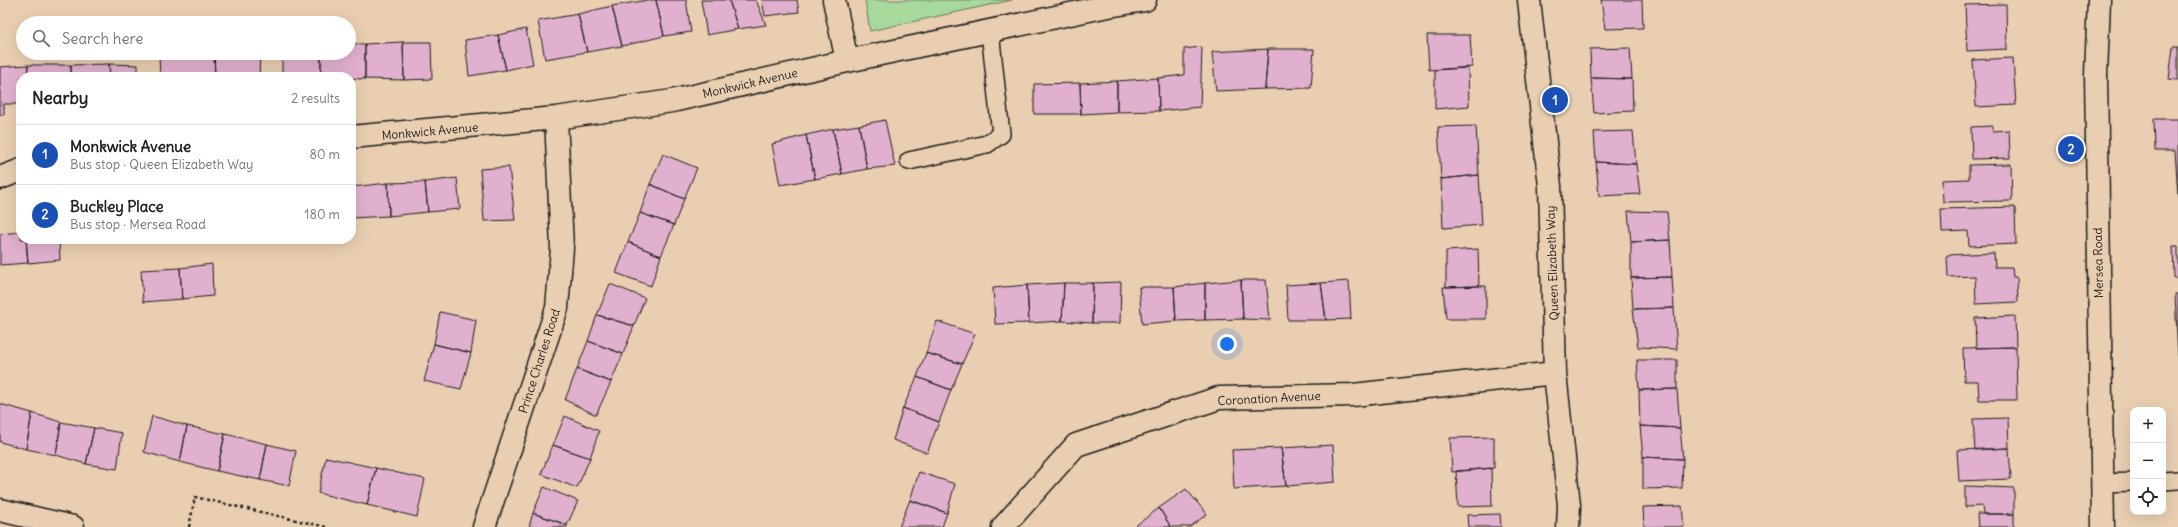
<!DOCTYPE html>
<meta charset="utf-8">
<style>
body{margin:0;font-family:Delius,sans-serif;background:#f2f2f2;color:#202124}
.controls{position:absolute;right:12px;bottom:12px;display:grid;overflow:hidden;border-radius:8px;box-shadow:0 4px 16px #0002}
.controls button{width:36px;height:36px;display:grid;place-items:center;padding:0;border:0;border-bottom:1px solid #e0e0e0;background:#fff;color:#202124;font:20px sans-serif}
.you{position:absolute;left:1227px;top:344px;width:14px;height:14px;margin:-10px;border:3px solid #fff;border-radius:50%;background:#1a73e8;box-shadow:0 0 0 6px #1a73e833}
.badge{display:grid;place-items:center;width:26px;height:26px;border-radius:50%;background:#d1495b;color:#fff;font-size:13px;font-weight:700}
.pin{position:absolute;translate:-50% -50%;border:2px solid #fff;box-shadow:0 1px 4px #0006}
.list{margin:0;padding:0;list-style:none}
h2{display:flex;justify-content:space-between;align-items:center;height:52px;margin:0;padding:0 16px;font-size:17px}
h2 small{font-size:13px;font-weight:400;color:#757577}
.list li{display:grid;grid-template-columns:26px 1fr auto;gap:12px;align-items:center;box-sizing:border-box;height:60px;padding:0 16px;border-top:1px solid #e0e0e0}
.list b{display:block;font-size:15px;white-space:nowrap}
.list p{margin:0;font-size:13px;white-space:nowrap;color:#757577}
.list em{font-size:13px;font-style:normal;color:#757577}
.icon{flex:none;width:22px;height:22px;fill:none;stroke:currentColor;stroke-width:2;stroke-linecap:round;stroke-linejoin:round}
.map{position:relative;flex:none;width:2178px;height:527px;overflow:hidden}
.search{position:absolute;background:#fff;box-shadow:0 4px 16px #0002;left:16px;top:16px;width:340px;height:44px;display:flex;align-items:center;gap:10px;box-sizing:border-box;padding:0 14px;border-radius:22px;color:#757577;font-size:15px}
.panel{position:absolute;background:#fff;box-shadow:0 4px 16px #0002;left:16px;top:72px;width:340px;height:172px;border-radius:16px}
.map>svg:first-child{display:block}
</style>
<div class="map">
<svg width="2178" height="527" viewBox="0 0 2178 527">
<rect width="100%" height="100%" fill="#e9ceb1"/>
<filter id="ink" filterUnits="userSpaceOnUse"><feTurbulence type="fractalNoise" baseFrequency=".025" numOctaves="2"/><feDisplacementMap in="SourceGraphic" scale="8" xChannelSelector="R" yChannelSelector="G"/><feConvolveMatrix kernelMatrix="1 2 1 2 8 2 1 2 1" color-interpolation-filters="sRGB"/></filter>
<g filter="url(#ink)">
<path fill="#a6d99b" stroke="#617a5c" d="M865,0H1012L870,31Z"/>
<path fill="#e1b0ce" stroke="#1c1c1c" d="M648,0H656L664,36L622,46L612,6Z
M656,0H686L691,32L664,36Z
M701,0H729L738,29L707,35Z
M729,0H756L766,25L738,29Z
M762,0H797L799,12L765,16Z
M1601,0H1642L1643,28L1605,29Z
M2006,4L2007,49L1967,51L1965,5Z
M612,6L622,46L587,52L578,14Z
M578,14L587,52L545,59L538,21Z
M526,29L533,64L506,70L498,35Z
M498,35L506,70L469,76L465,40Z
M1427,35H1470L1472,67L1429,70Z
M403,42H431L432,79L404,80Z
M403,42L404,80L365,79V44Z
M349,44H365V79L321,77V53H349Z
M1202,47L1200,107L1159,111L1158,78L1184,75V49Z
M2173,47H2178V80L2169,79Z
M1630,48L1632,79L1591,78L1590,49Z
M1268,49H1314L1311,88L1265,89Z
M1268,49L1265,89L1216,91L1212,52Z
M214,53L260,54L259,77H215Z
M214,53L215,77H160L159,55Z
M282,53H321V77H282Z
M2013,58L2016,105L1976,107L1973,60Z
M109,64L138,65V77H110Z
M109,64L110,77H71V65Z
M28,65H71V77H27Z
M28,65L27,77H21V104H4V115H0V67Z
M1468,68L1469,106L1435,109V70Z
M1158,78L1159,111L1117,112V81Z
M1591,78L1632,79L1633,111L1594,113Z
M1117,81V112L1081,114L1080,83Z
M1080,83L1081,114H1034V84Z
M2154,119H2178V196L2175,151H2155Z
M885,120L895,166L867,169L859,125Z
M859,125L867,169L842,174L833,129Z
M1476,126L1479,175L1441,179L1438,127Z
M1993,126V131L2009,130L2010,158L1972,159L1971,127Z
M833,129L842,174L815,179L806,135Z
M1633,131L1636,164L1596,162L1594,132Z
M806,135L815,179L780,185L772,144Z
M663,154L697,168L684,199L650,184Z
M1596,162L1636,164L1640,194L1599,196Z
M2011,164L2012,201L1943,202L1942,180L1969,179V165Z
M509,167L515,220L484,221L480,169Z
M1479,175L1482,225L1443,228L1441,179Z
M457,178L460,209L428,212L425,182Z
M425,182L428,212L389,216L388,183Z
M388,183L389,216L351,218V187Z
M650,184L684,199L674,225L640,213Z
M2015,207L2016,244L1969,246L1968,231L1942,232L1941,209Z
M1628,211L1667,212L1670,240L1631,242Z
M640,213L674,225L661,256L628,242Z
M21,232V239H26L28,263L0,265V234Z
M26,239H59L60,260L28,263Z
M1670,240L1672,277L1631,278V242Z
M628,242L661,256L651,286L616,273Z
M2173,246H2178V278H2174Z
M1478,249L1479,286L1446,287V251Z
M1994,253L1995,267H2012L2013,277H2017L2018,302L1976,304L1975,276L1948,277L1947,255Z
M212,264L213,296L182,299L180,268Z
M180,268L182,299L143,302L141,270Z
M1672,277L1674,308L1633,309L1631,278Z
M1241,280H1266L1270,320L1243,319Z
M1241,280L1243,319L1205,320V283Z
M1349,281L1351,319L1326,320L1321,283Z
M1121,282L1120,323H1092L1093,283Z
M1064,283H1093L1092,323L1062,321Z
M1064,283L1062,321L1029,323L1027,285Z
M1205,283V320L1176,321L1174,287Z
M1321,283L1326,320H1288L1286,285Z
M610,284L645,298L634,326L597,315Z
M1027,285L1029,323L995,324L993,288Z
M1479,286H1486V319H1446L1443,287Z
M1139,287H1174L1176,321L1142,324Z
M2175,294H2178V359Z
M1674,308L1677,349L1638,347L1633,309Z
M440,312L476,320L471,353L434,344Z
M597,315L634,326L623,354L588,341Z
M2015,316L2016,347L1976,348L1975,318Z
M937,321L975,334L962,364L926,353Z
M588,341L623,354L611,382L577,369Z
M434,344L471,353L461,389L424,381Z
M2016,347L2017,400H1979L1978,381H1964L1963,348Z
M926,353L962,364L951,390L917,377Z
M1637,360H1677V389L1639,390Z
M577,369L611,382L596,415L565,400Z
M917,377L951,390L939,422L903,408Z
M1677,389L1680,428L1640,426L1639,390Z
M0,404L32,413L26,449L0,442Z
M903,408L939,422L927,453L893,440Z
M32,413L61,422L56,455L26,449Z
M152,416L187,426L180,462L144,452Z
M565,416L599,431L590,458L553,445Z
M2008,418L2009,448L1975,450L1973,419Z
M61,422L94,428L86,464L56,455Z
M187,426L225,434L217,471L180,462Z
M1640,426L1680,428L1683,459L1643,457Z
M94,428L122,433L117,469L86,464Z
M225,434L267,444L260,480L217,471Z
M1494,437V468L1452,472L1450,438Z
M267,444L296,451L289,486L260,480Z
M553,445L590,458L577,488L541,474Z
M1333,445L1335,482L1286,486L1281,448Z
M1281,448L1286,486L1234,489L1232,450Z
M2009,448L2011,479L1959,481L1957,450Z
M326,457L376,468L367,505L318,493Z
M1643,457L1683,459L1682,488L1643,489Z
M376,468L425,479L417,517L367,505Z
M1491,468L1492,506L1458,507L1456,471Z
M919,472L955,484L947,513L910,500Z
M1965,486L2014,488V514H1983L1982,506L1965,507Z
M544,487L578,501L567,525L533,513Z
M1186,489L1207,514L1190,527H1171L1159,508Z
M910,500L947,513L942,527H899Z
M1682,506L1684,527H1644L1643,507Z
M1159,508L1171,527H1134Z
M533,513L567,525V527H529Z
M1500,514L1501,527H1468L1467,515Z
M1977,514H2014V527H1978Z"/>
<g fill="none" stroke-linecap="round" stroke-linejoin="round">
<defs>
<path id="service" d="M909,161L987,144L1001,134L990,31
M2163,481L2178,480
M2102,483L2133,482"/>
<path id="minor" d="M834,0L847,61
M1529,0L1550,186L1555,373L1569,505L1568,527
M351,137L556,118L672,101L847,61L1103,7L1145,0
M0,178L21,170
M0,510L73,527
M484,527L557,308L562,248L556,118
M1003,527L1076,445L1219,398L1353,395L1555,373"/>
<path id="secondary" d="M2099,0L2096,75L2103,527"/>
</defs>
<use href="#service" stroke="#1c1c1c" stroke-width="20"/>
<use href="#minor" stroke="#1c1c1c" stroke-width="25"/>
<use href="#secondary" stroke="#1c1c1c" stroke-width="25"/>
<path stroke="#1c1c1c" stroke-width="2.5" stroke-dasharray="3 3" stroke-linecap="butt" d="M189,527L195,497L326,527"/>
<use href="#service" stroke="#e9ceb1" stroke-width="17"/>
<use href="#minor" stroke="#e9ceb1" stroke-width="22"/>
<use href="#secondary" stroke="#e9ceb1" stroke-width="22"/>
</g>
</g>
<g text-anchor="middle" dominant-baseline="central" stroke-width="4" stroke-linejoin="round" paint-order="stroke">
<g font-size="12" fill="#1c1c1c" stroke="#e9ceb1">
<text transform="translate(750 83) rotate(-13)">Monkwick Avenue</text>
<text transform="translate(430 131) rotate(-5)">Monkwick Avenue</text>
<text transform="translate(1552 263) rotate(-92)">Queen Elizabeth Way</text>
<text transform="translate(2098 263) rotate(-91)">Mersea Road</text>
<text transform="translate(539 361) rotate(-72)">Prince Charles Road</text>
<text transform="translate(1269 398) rotate(-3)">Coronation Avenue</text>
</g>
</g>
</svg>
<div class="controls">
<button>+</button>
<button>−</button>
<button><svg class="icon" aria-label="locate" viewBox="0 0 24 24"><circle cx="12" cy="12" r="6"/><path d="M12 2v4M12 18v4M2 12h4M18 12h4"/></svg></button>
</div>
<div class="you"></div>
<div class="pin badge" style="left:1555px;top:100px;background:#1a4fb4">1</div>
<div class="pin badge" style="left:2071px;top:149px;background:#1a4fb4">2</div>
<div class="search"><svg class="icon" aria-label="search" viewBox="0 0 24 24"><circle cx="10" cy="10" r="6"/><path d="M15 15l6 6"/></svg>Search here</div>
<section class="panel">
<h2>Nearby<small>2 results</small></h2>
<ul class="list">
<li><span class="badge" style="background:#1a4fb4">1</span><div><b>Monkwick Avenue</b><p>Bus stop · Queen Elizabeth Way</p></div><em>80 m</em></li>
<li><span class="badge" style="background:#1a4fb4">2</span><div><b>Buckley Place</b><p>Bus stop · Mersea Road</p></div><em>180 m</em></li>
</ul>
</section>
</div>
